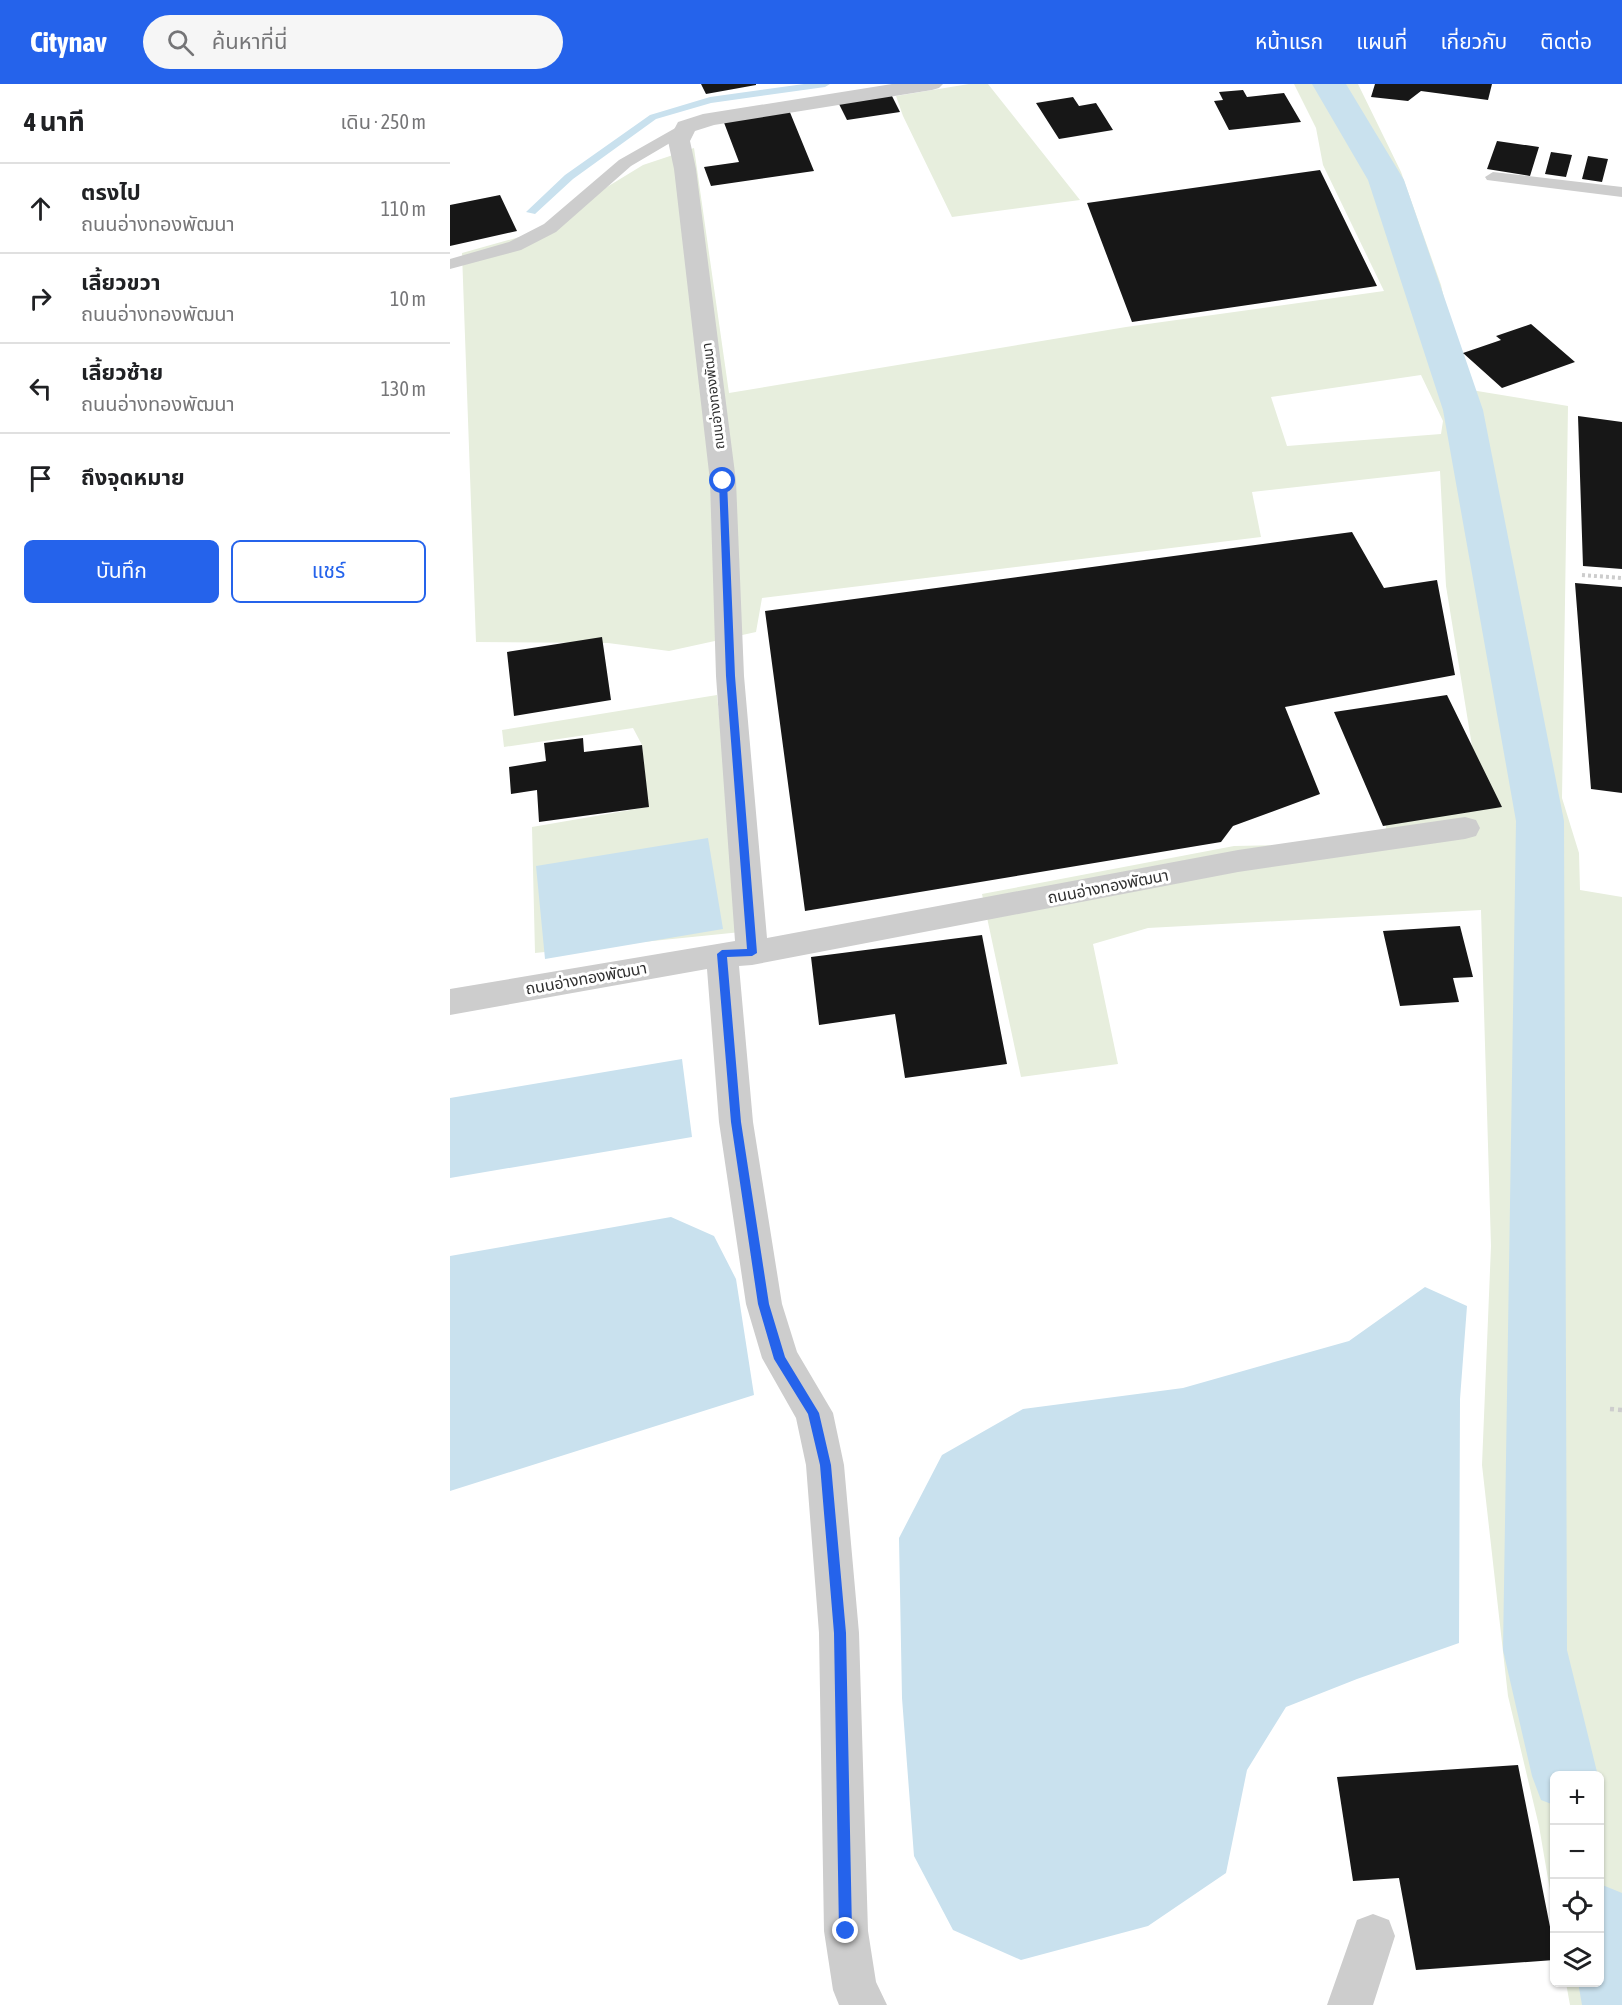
<!DOCTYPE html>
<html lang="th">
<meta charset="utf-8">
<style>
body{margin:0;font-family:"Asap Condensed","Noto Sans Thai",sans-serif;background:#f6f6f6;color:#202124}
.controls{position:absolute;right:18px;bottom:18px;display:grid;overflow:hidden;border-radius:9px;box-shadow:0 2px 4px #0004}
.controls button{width:54px;height:54px;display:grid;place-items:center;padding:0;border:0;border-bottom:2px solid #e0e0e0;background:#fff;color:#202124;font:30px sans-serif}
.stop{position:absolute;width:18px;height:18px;margin:-14px;border:4px solid #2563eb;border-radius:50%;background:#fff}
.stop.end{background:#2563eb;border-color:#fff;box-shadow:0 2px 6px #0008}
.list{margin:0;padding:0;list-style:none}
h2{display:flex;justify-content:space-between;align-items:center;height:78px;margin:0;padding:0 24px;font-size:26px}
h2 small{font-size:20px;font-weight:400;color:#757577}
.list li{display:grid;grid-template-columns:39px 1fr auto;gap:18px;align-items:center;box-sizing:border-box;height:90px;padding:0 24px;border-top:2px solid #e0e0e0}
.list b{display:block;font-size:22px;white-space:nowrap}
.list p{margin:0;font-size:20px;white-space:nowrap;color:#757577}
.list em{font-size:20px;font-style:normal;color:#757577}
.actions{display:flex;gap:12px;padding:18px 24px}
.actions a{flex:1;padding:14px 0;border:2px solid #2563eb;border-radius:9px;text-align:center;font-size:21px;color:#2563eb}
.actions .main{background:#2563eb;color:#fff}
.icon{flex:none;width:33px;height:33px;fill:none;stroke:currentColor;stroke-width:2;stroke-linecap:round;stroke-linejoin:round}
.map{position:relative;flex:none;width:1172px;height:1921px;overflow:hidden}
header{display:flex;align-items:center;gap:36px;box-sizing:border-box;height:84px;padding:0 30px;background:#2563eb;color:#fff}
header strong{font-size:28px}
nav{display:flex;gap:33px;margin-inline-start:auto;font-size:21px}
.search{width:420px;height:54px;background:#f6f6f6;display:flex;align-items:center;gap:15px;box-sizing:border-box;padding:0 21px;border-radius:33px;color:#757577;font-size:22px}
main{display:flex}
aside{flex:1;background:#fff}
.map>svg:first-child{display:block}
</style>
<header>
<strong>Citynav</strong>
<div class="search"><svg class="icon" aria-label="search" viewBox="0 0 24 24"><circle cx="10" cy="10" r="6"/><path d="M15 15l6 6"/></svg>ค้นหาที่นี่</div>
<nav><a>หน้าแรก</a><a>แผนที่</a><a>เกี่ยวกับ</a><a>ติดต่อ</a></nav>
</header>
<main>
<aside>
<h2>4 นาที<small>เดิน · 250 m</small></h2>
<ul class="list">
<li><svg class="icon" aria-label="ahead" viewBox="0 0 24 24"><path d="M12 20V5M6 11l6-6 6 6"/></svg><div><b>ตรงไป</b><p>ถนนอ่างทองพัฒนา</p></div><em>110 m</em></li>
<li><svg class="icon" aria-label="right" viewBox="0 0 24 24"><path d="M7 20v-9h11M14 6l5 5-5 5"/></svg><div><b>เลี้ยวขวา</b><p>ถนนอ่างทองพัฒนา</p></div><em>10 m</em></li>
<li><svg class="icon" aria-label="left" viewBox="0 0 24 24"><path d="M17 20v-9H6M10 6l-5 5 5 5"/></svg><div><b>เลี้ยวซ้าย</b><p>ถนนอ่างทองพัฒนา</p></div><em>130 m</em></li>
<li><svg class="icon" aria-label="arrive" viewBox="0 0 24 24"><path d="M6 21V4h12l-3 4 3 4H6"/></svg><div><b>ถึงจุดหมาย</b></div></li>
</ul>
<div class="actions"><a class="main">บันทึก</a><a>แชร์</a></div>
</aside>
<div class="map">
<svg width="1172" height="1921" viewBox="0 0 1172 1921">
<rect width="100%" height="100%" fill="#fff"/>
<path fill="#e7eedd" fill-rule="evenodd" d="M519,0H538L630,116L502,133L453,32L446,12Z
M844,0H908L951,88L991,201L1015,305L1118,322L1112,714L1129,769L1130,806L1172,813V1921H1120L1116,1899L1150,1898V1692H1104V1830L1089,1742L1058,1612L1032,1381L1041,1162L1031,826L698,844L643,860L668,980L571,993L532,810L784,762L934,759L937,734L1029,705L996,502L990,387L802,408L811,453L312,514L306,548L219,567L158,559L26,558L12,169L80,150L193,81L244,64L279,309L676,243L934,207L873,81L866,44ZM971,291L993,337L991,350L837,362L821,313Z
M267,611L291,848L85,869L82,743L198,723L192,661L183,644L54,663L52,646Z"/>
<path fill="#c9e1ee" d="M258,754L273,845L95,875L86,782Z
M232,975L242,1053L0,1094V1014Z
M221,1133L264,1152L286,1195L304,1311L0,1407V1172Z
M975,1203L1017,1222L1010,1315L1009,1559L907,1595L836,1623L797,1686L776,1789L698,1842L571,1876L503,1846L464,1772L452,1614L449,1454L492,1371L573,1325L733,1304L899,1257Z"/>
<g fill="none" stroke-linecap="round" stroke-linejoin="round">
<path fill="#c9e1ee" fill-rule="evenodd" d="M354,0H380L375,3L261,19L206,35L123,95L85,130L76,128L115,91L200,31L260,13Z"/>
<path fill="#c9e1ee" fill-rule="evenodd" d="M862,0H896L954,96L1033,326L1114,737L1117,1566L1148,1692H1104V1721L1091,1716L1082,1692L1053,1566L1066,737L993,326L918,96Z
M1150,1800L1172,1809V1921H1132L1128,1898H1150Z"/>
</g>
<path fill="#171717" d="M251,0H306V1L256,10Z
M925,0H1042L1038,16L971,7L958,17L921,13Z
M793,6L797,13L834,9L851,38L779,46L764,17L773,16L769,8Z
M441,10L450,28L397,36L388,18Z
M623,13L629,22L646,19L663,46L609,55L586,19Z
M339,26L364,87L261,102L254,83L289,78L273,36Z
M1047,57L1089,63L1080,92L1037,85Z
M1101,68L1122,71L1116,93L1095,90Z
M1138,72L1158,75L1152,98L1132,95Z
M870,86L927,202L682,238L637,119Z
M50,111L67,147L0,162V121Z
M1081,240L1125,278L1052,304L1013,269L1051,256L1046,252Z
M1128,332L1172,338V485L1133,482Z
M902,448L934,504L987,496L1005,591L835,623L870,710L783,742L771,758L355,827L315,527Z
M1125,499L1172,503V709L1141,705Z
M152,553L161,616L64,632L57,568Z
M997,611L1052,723L933,742L884,628Z
M133,654L134,668L192,661L199,723L89,738L87,706L61,710L59,683L96,677L94,659Z
M1010,842L1023,893L1003,894L1009,918L950,922L933,847Z
M532,851L557,980L455,994L445,930L369,941L361,873Z
M1068,1681L1104,1863V1876L966,1886L949,1794L903,1797L887,1693Z"/>
<g fill="none" stroke-linecap="round" stroke-linejoin="round">
<path stroke="#cdcdcd" stroke-width="4" stroke-dasharray="3 3" stroke-linecap="butt" d="M1132,491L1172,494"/>
<path stroke="#cdcdcd" stroke-width="4.5" stroke-dasharray="4 4" stroke-linecap="butt" d="M1160,1325L1172,1326"/>
<path fill="#cdcdcd" fill-rule="evenodd" d="M236,38L242,40L244,43L242,46L181,82L106,148L71,166L0,185V175L59,158L94,140L169,76Z
M1043,88L1172,103V113L1037,96L1035,93Z"/>
<path fill="#cdcdcd" fill-rule="evenodd" d="M442,0H493L489,4L482,6L264,41L245,47L240,57L246,85L286,397L294,592L317,854L788,766L1015,733L1026,736L1030,744L1026,752L1015,755L788,788L302,881L289,882L303,1038L332,1220L347,1268L383,1329L394,1381L409,1549L418,1847L426,1898L437,1921H389L383,1906L374,1847L369,1549L356,1381L346,1334L312,1274L296,1220L269,1038L257,885L0,931V905L285,857L266,592L260,397L224,85L218,57L228,38L253,30Z
M923,1830L939,1836L945,1852L923,1921H877L907,1836Z"/>
</g>
<path fill="#2563eb" d="M273,395L277,397L285,592L307,869L302,872L277,873L291,1038L319,1220L335,1273L369,1329L381,1381L396,1549L402,1847L400,1852L396,1854L391,1852L389,1847L384,1549L370,1381L358,1330L324,1275L308,1220L281,1038L267,870L272,866L297,865L276,592L269,397Z"/>
<g text-anchor="middle" dominant-baseline="central" stroke-width="6" stroke-linejoin="round" paint-order="stroke">
<g font-size="14" fill="#303030" stroke="#fff">
<text transform="translate(263 312) rotate(-97)">ถนนอ่างทองพัฒนา</text>
</g>
<g font-size="16" fill="#303030" stroke="#fff">
<text transform="translate(658 802) rotate(-11)">ถนนอ่างทองพัฒนา</text>
<text transform="translate(136 894) rotate(-10)">ถนนอ่างทองพัฒนา</text>
</g>
</g>
</svg>
<div class="controls">
<button>+</button>
<button>−</button>
<button><svg class="icon" aria-label="locate" viewBox="0 0 24 24"><circle cx="12" cy="12" r="6"/><path d="M12 2v4M12 18v4M2 12h4M18 12h4"/></svg></button>
<button><svg class="icon" aria-label="layers" viewBox="0 0 24 24"><path d="M12 4l9 5-9 5-9-5zM3 14l9 5 9-5"/></svg></button>
</div>
<div class="stop" style="left:273px;top:397px"></div>
<div class="stop end" style="left:396px;top:1847px"></div>
</div>
</main>
